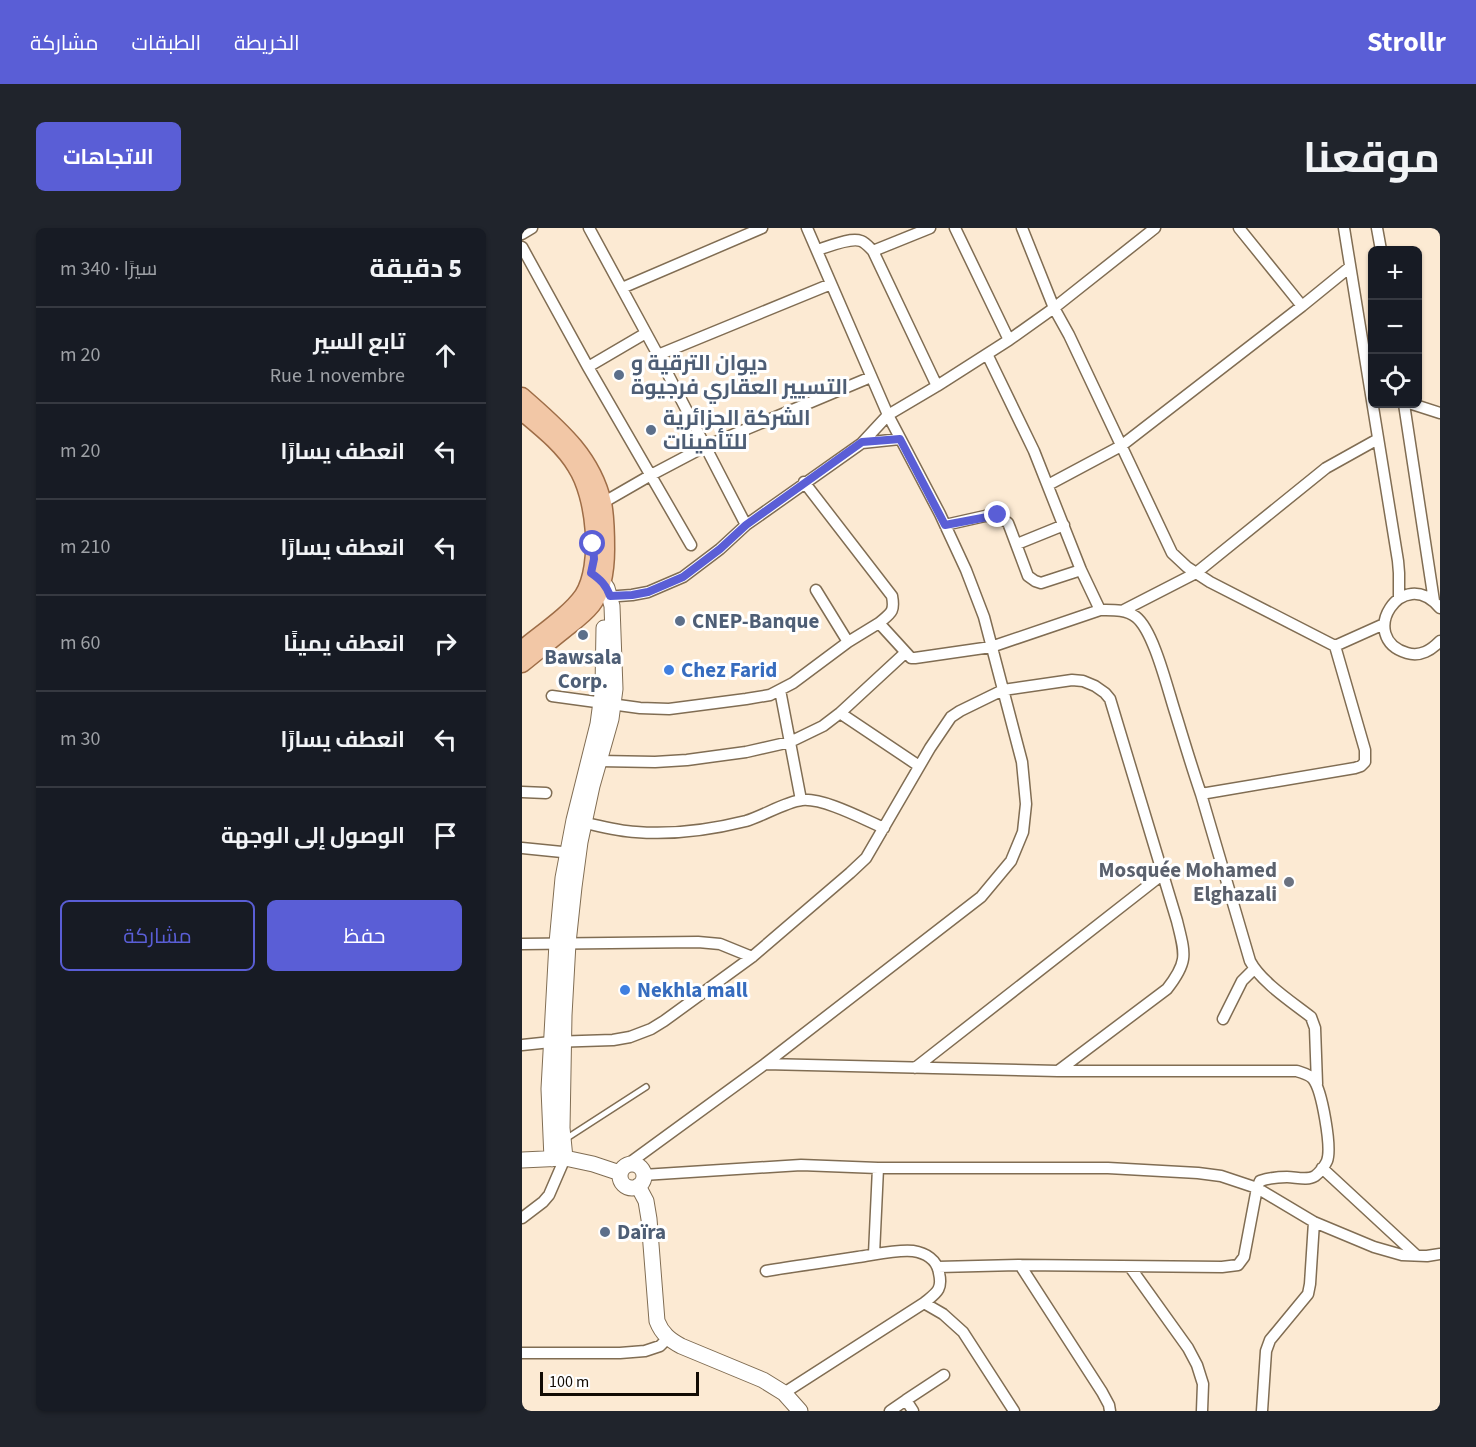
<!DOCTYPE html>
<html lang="ar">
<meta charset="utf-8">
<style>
body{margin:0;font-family:"Source Sans 3",Cairo,sans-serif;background:#20242c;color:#f1f3f6;direction:rtl}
.controls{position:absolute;right:18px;top:18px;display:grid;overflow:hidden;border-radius:9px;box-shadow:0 2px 4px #0004}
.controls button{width:54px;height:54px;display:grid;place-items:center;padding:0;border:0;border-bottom:2px solid #363941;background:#171b24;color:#f1f3f6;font:30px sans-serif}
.scale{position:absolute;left:18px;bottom:15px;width:159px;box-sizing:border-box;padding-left:6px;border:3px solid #120b03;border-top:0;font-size:16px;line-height:21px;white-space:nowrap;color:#120b03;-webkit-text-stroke:4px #fff;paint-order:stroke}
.stop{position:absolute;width:18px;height:18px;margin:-14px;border:4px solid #5a5ed6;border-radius:50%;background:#fff}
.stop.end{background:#5a5ed6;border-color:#fff;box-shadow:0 2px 6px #0008}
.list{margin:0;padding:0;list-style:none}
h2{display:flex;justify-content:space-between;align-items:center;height:78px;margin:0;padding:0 24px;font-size:26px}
h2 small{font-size:20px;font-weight:400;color:#9ea1a6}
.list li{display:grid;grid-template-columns:39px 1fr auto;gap:18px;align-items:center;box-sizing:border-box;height:96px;padding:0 24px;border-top:2px solid #363941}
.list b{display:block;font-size:22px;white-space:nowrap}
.list p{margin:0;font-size:20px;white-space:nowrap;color:#9ea1a6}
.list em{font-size:20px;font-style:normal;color:#9ea1a6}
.actions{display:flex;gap:12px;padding:18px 24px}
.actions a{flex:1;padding:14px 0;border:2px solid #5a5ed6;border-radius:9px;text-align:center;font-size:21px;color:#5a5ed6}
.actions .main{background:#5a5ed6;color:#fff}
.icon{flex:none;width:33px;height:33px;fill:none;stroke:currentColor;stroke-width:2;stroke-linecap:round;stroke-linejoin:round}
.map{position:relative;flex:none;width:918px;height:1183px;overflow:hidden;direction:ltr;border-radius:9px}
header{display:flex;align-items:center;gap:36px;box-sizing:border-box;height:84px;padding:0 30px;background:#5a5ed6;color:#fff}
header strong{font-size:28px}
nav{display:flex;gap:33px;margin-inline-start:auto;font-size:21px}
.intro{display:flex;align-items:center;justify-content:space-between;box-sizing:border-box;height:144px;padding:0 36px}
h1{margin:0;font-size:42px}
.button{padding:15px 27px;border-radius:9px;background:#5a5ed6;color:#fff;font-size:21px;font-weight:700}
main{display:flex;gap:36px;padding:0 36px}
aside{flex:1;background:#171b24;border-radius:9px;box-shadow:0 2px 4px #0004}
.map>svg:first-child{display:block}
</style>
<header>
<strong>Strollr</strong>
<nav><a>الخريطة</a><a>الطبقات</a><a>مشاركة</a></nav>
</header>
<div class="intro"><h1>موقعنا</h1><a class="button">الاتجاهات</a></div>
<main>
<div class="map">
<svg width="918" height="1183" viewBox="0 0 918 1183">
<rect width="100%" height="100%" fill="#fcead3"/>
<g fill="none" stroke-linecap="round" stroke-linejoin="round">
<defs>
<path id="service" d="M42,912L124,859"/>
<path id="minor" d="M67,0L136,127L224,297
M433,0L487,112
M500,0L532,80L633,0
M717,0L780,78
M822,0L876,333L877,345V370
M855,0L859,22
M0,6L10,0
M0,19L66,139L169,317
M295,22C306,19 328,9 339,13C344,15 347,19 351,23L415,158
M351,23L408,0
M100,60L240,0
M465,126L512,223L559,342L578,382
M136,127L309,56
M66,139L124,105
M882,176L912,373
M890,176L918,185
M340,215L378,211
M526,257L599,218L780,78L828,39
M77,277L129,247L184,218L349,149
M423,297L463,288L475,287L486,295L488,300L506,348L513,353L519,355L559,342
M495,316L542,297
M294,362L326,414
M83,369L110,367L126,364L161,349L198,321L224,297L340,215L366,187L415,158L487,112L532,80L547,107L650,325L665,339L688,354L813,418L843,522V534L839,538L833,540L679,566C670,540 662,513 654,487C646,463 632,403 614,389C604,381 590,382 578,382L469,419L393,430H389L357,395C369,385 373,384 370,368L282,254
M918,380C880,335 834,410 885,425C899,429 909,422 918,413
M600,383L674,345L804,240L856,211
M813,418L862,396
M258,462L279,572
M30,468L118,480L147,481L224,471L248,467L271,455L326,414L357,395
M318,485L397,538
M77,533L133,534L165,532L224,524L268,514L301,498L318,485L383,425
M0,564L24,565
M679,566L728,733C739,754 770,774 789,789L793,800L795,856
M55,593C74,597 95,603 114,604C151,607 188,602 224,593C241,588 263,574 280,572C302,570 341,591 362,600
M0,620L50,625
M0,716L176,714L198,716L230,729
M701,791L720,753L732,741
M0,817L29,814L91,812L108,809L129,801L142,793L230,729L328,645L344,630L408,520L429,489L438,483L481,462L550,452L561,453L573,458L583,465L588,471L655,693C663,726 667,733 645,761L536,843
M243,836L536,843H775C780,845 787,846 791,851C800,862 810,920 805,933C803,938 797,945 793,948C785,953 774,949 765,949C756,949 747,950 738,953L735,960L722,1029L716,1037L700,1039L498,1037L416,1039
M393,840L641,646
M106,936L243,836L459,669L489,633L501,604L504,576L500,534L462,389L444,342L418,286L366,187L285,0
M800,940L894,1027
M121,947L279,937L356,940H586L676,945L699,948L735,960L792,994L852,1019L880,1027L905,1028L918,1026
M0,990L21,974L27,967L43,930
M352,1026L356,940
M498,1037L580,1164L587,1177L588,1183
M608,1039L666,1120L675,1137L681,1156L680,1183
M244,1043C274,1038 305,1034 336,1029C351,1027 376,1021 391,1023C404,1025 415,1032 417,1045C421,1062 414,1065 402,1075L262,1165
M402,1075L421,1086L441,1104L492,1183
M0,1125H98L123,1123L138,1118L146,1110
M384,1172L422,1147
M368,1183L384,1172L391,1183
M740,1183L744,1123L748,1112L786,1066L788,1056L792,994"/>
<path id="secondary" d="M43,930L40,900L42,787L46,715L52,659L58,614L70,558L89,491L93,461L90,378L85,360L80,353L75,349
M30,931L27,861L35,715L41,650L52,592L76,496L81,459L82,400
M0,932L43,930L71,936L98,945
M98 948a12 12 0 1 1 24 0a12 12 0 1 1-24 0Z
M116,958L124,973L127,991L135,1093C140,1106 148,1112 159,1118L241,1152L262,1165L278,1183"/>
<path id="primary" d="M0,168C35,199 70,227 81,275C84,290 84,305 84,321C84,339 81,363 70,377C62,387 52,394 42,402C28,413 14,425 0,436
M0,184C19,200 41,217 54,239C73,268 80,337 61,367C48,386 18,406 0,421"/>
</defs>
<use href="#service" stroke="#806d53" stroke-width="8"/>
<use href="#minor" stroke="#806d53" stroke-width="13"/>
<use href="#secondary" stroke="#806d53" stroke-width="17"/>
<use href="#primary" stroke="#9e6d47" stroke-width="19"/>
<use href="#service" stroke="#fff" stroke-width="5"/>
<use href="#minor" stroke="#fff" stroke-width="10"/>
<use href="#secondary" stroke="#fff" stroke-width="15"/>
<use href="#primary" stroke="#f2c7a6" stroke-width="16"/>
</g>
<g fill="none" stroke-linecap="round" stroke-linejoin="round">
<path stroke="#5a5ed6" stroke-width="8" d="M71,316L72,331L69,345C79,352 84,357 88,368L110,367L126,364L161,349L198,321L224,297L340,214L378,211L423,297L476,287"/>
</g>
<g fill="#5c6f8a" stroke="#fff" stroke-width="2">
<circle cx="97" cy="147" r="6"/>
<circle cx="129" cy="202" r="6"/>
<circle cx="158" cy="393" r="6"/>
<circle cx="61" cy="407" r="6"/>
<circle cx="83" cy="1004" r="6"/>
</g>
<g fill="#3f7fe0" stroke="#fff" stroke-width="2">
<circle cx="147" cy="442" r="6"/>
<circle cx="103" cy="762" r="6"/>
</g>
<circle fill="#6b7280" stroke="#fff" stroke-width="2" cx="767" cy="654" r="6"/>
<g text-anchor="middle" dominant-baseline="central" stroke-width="6" stroke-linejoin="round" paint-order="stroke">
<g font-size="21" font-weight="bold" fill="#4e5e75" stroke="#fff" text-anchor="start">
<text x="109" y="135">ديوان الترقية و<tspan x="109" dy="24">التسيير العقاري فرجيوة</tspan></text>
<text x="141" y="190">الشركة الجزائرية<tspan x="141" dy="24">للتأمينات</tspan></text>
<text x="170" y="393">CNEP-Banque</text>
<text x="61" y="429" text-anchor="middle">Bawsala<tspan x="61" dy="24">Corp.</tspan></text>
<text x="95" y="1004">Daïra</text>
</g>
<g font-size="21" font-weight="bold" fill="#366cbe" stroke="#fff" text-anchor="start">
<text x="159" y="442">Chez Farid</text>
<text x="115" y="762">Nekhla mall</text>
</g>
<g font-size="21" font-weight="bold" fill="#5b616d" stroke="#fff" text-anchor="end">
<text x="755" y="642">Mosquée Mohamed<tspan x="755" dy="24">Elghazali</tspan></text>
</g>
</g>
</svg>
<div class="controls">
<button>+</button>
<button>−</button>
<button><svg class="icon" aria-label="locate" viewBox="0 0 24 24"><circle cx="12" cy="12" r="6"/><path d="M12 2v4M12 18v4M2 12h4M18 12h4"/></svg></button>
</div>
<div class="scale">100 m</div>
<div class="stop" style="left:71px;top:316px"></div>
<div class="stop end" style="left:476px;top:287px"></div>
</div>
<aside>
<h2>5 دقيقة<small>سيرًا · 340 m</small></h2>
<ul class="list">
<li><svg class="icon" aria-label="ahead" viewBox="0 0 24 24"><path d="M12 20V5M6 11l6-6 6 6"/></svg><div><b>تابع السير</b><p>Rue 1 novembre</p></div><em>20 m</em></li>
<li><svg class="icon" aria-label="left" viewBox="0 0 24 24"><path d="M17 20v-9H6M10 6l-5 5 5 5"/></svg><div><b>انعطف يسارًا</b></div><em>20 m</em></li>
<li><svg class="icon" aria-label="left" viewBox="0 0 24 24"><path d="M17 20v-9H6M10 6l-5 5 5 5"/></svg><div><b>انعطف يسارًا</b></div><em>210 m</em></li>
<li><svg class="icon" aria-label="right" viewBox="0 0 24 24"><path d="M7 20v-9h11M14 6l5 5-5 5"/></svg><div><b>انعطف يمينًا</b></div><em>60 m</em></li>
<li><svg class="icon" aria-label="left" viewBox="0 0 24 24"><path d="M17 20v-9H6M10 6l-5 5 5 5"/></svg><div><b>انعطف يسارًا</b></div><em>30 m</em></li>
<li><svg class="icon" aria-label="arrive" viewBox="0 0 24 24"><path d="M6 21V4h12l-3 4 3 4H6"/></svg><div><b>الوصول إلى الوجهة</b></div></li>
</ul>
<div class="actions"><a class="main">حفظ</a><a>مشاركة</a></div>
</aside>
</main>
